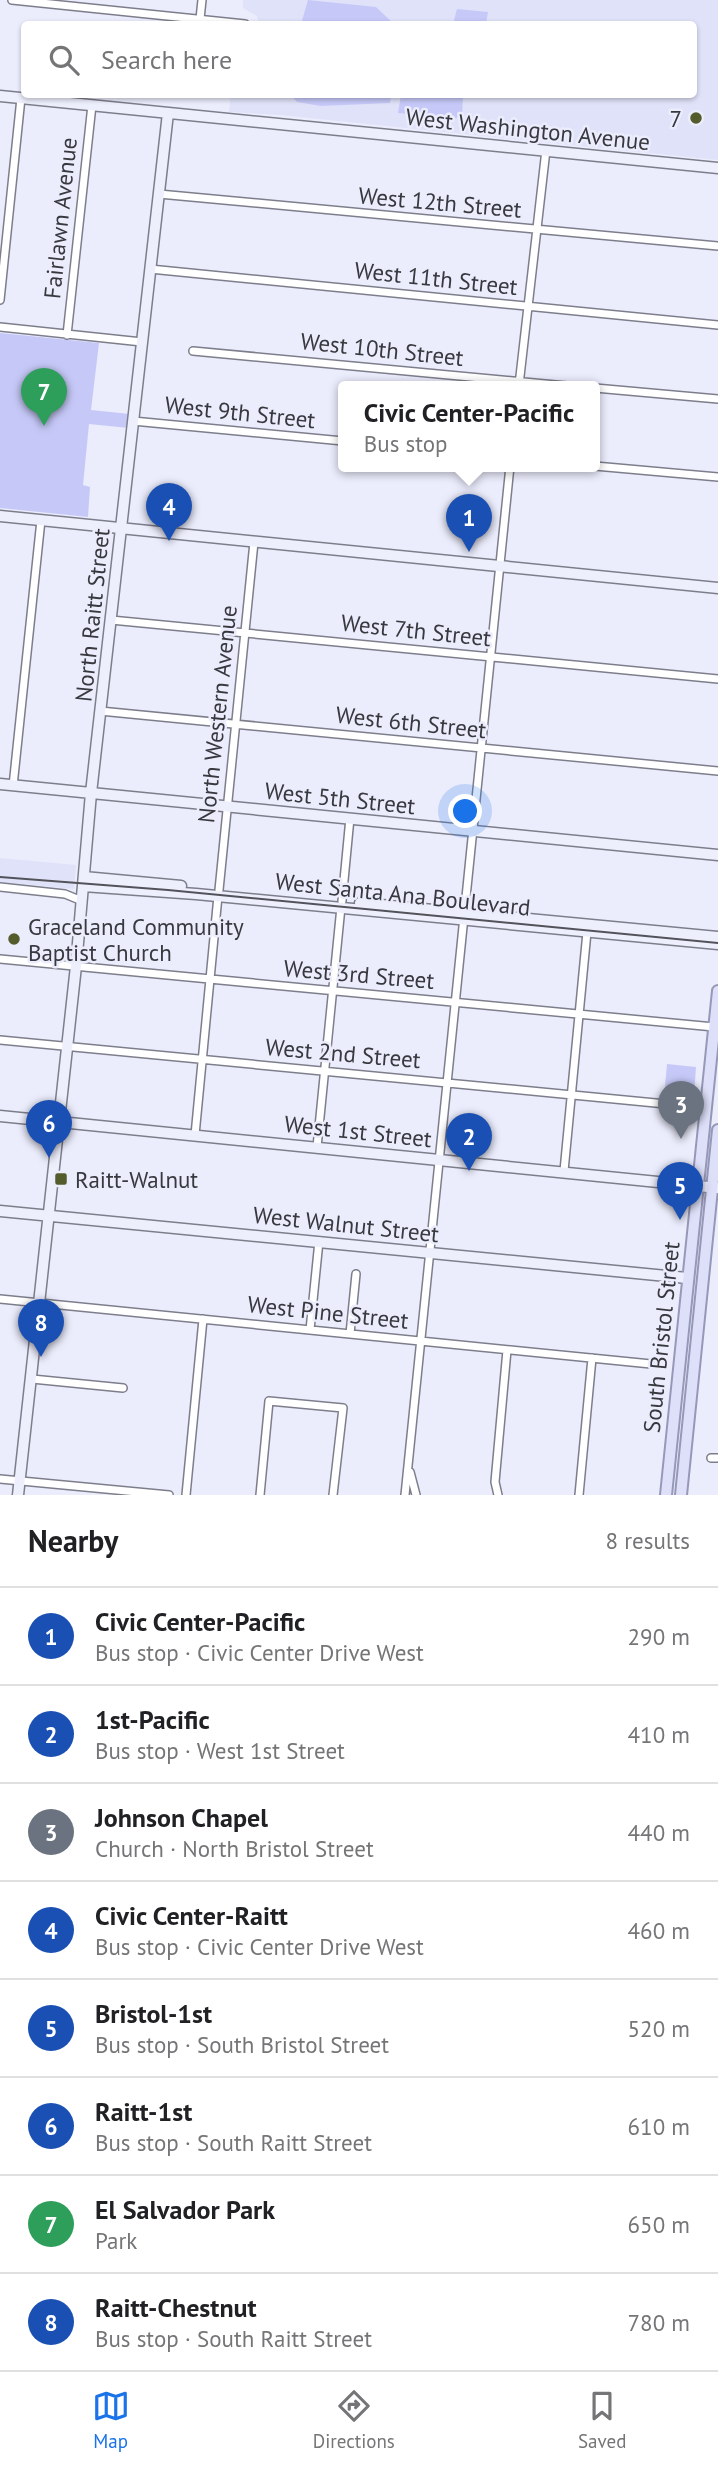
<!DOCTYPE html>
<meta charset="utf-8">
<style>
body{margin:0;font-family:"PT Sans",sans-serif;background:#f2f2f2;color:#202124}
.you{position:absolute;left:466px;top:812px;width:24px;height:24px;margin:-18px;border:5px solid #fff;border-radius:50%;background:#1a73e8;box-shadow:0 0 0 10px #1a73e833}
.badge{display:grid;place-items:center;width:46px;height:46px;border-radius:50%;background:#1a73e8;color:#fff;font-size:23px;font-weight:700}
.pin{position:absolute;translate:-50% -58px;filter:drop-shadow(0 2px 4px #0008)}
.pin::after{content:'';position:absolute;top:37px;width:24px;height:21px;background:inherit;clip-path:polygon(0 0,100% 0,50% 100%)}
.popup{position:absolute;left:338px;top:381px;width:262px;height:91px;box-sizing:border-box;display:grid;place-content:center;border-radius:7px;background:#fff;filter:drop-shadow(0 2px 5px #0005);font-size:23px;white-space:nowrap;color:#757577}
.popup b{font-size:26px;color:#202124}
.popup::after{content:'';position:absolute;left:50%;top:100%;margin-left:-14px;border:14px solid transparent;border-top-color:#fff}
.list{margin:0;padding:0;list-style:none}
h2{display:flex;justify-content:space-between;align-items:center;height:91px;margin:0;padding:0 28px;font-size:30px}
h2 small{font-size:23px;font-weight:400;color:#757577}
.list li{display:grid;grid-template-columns:46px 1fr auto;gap:21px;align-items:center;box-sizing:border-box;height:98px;padding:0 28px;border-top:2px solid #e0e0e0}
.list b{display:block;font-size:26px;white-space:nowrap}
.list p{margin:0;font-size:23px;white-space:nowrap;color:#757577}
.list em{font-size:23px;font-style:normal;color:#757577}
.icon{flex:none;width:38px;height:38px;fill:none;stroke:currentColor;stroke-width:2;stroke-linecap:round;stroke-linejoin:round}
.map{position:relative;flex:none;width:718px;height:1495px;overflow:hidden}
.search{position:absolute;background:#fff;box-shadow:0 2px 5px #0004;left:21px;right:21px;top:21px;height:77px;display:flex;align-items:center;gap:18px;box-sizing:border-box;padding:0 24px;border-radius:7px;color:#757577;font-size:26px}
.sheet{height:875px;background:#fff}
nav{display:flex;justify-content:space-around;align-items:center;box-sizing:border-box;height:98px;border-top:2px solid #e0e0e0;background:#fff;font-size:19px;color:#757577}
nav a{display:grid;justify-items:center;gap:4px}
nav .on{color:#1a73e8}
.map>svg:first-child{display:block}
</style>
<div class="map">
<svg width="718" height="1495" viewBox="0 0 718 1495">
<rect width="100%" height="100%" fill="#ebecfc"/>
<path fill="#e0e2f9" d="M243,0H718V160L280,115L229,112L231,94H694V24H259L257,16L243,8Z
M0,858L76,865L74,889L0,882Z"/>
<path fill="#c6c9f8" d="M308,0L376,7L394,24H301Z
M457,9L488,12L486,24H453Z
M291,95H391L390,103L321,106L297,102Z
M401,95H463L462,115L456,118L398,113Z
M0,333L99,343L91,410L130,414L129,428L89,424L83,485L90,487L88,517L0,508Z
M667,1064L696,1067L694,1095L681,1089L664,1097Z"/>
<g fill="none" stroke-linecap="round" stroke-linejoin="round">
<defs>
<path id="street" d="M12,0L245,24
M200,19L202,0
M159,194L718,246
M150,269L718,325
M0,300L21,98
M0,327L142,342
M67,335L92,105
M193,351L567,386
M519,385L546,150
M595,388L718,399
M133,421L343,441
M595,466L718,477
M111,620L718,679
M100,711L718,771
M13,786L41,520
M0,887L65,894L82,901
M219,890L254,542
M342,901L350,818
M0,959L714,1027
M0,1040L666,1104L682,1101
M195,1135L218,896
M317,1147L341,907
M564,1171L587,932
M0,1299L651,1364
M310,1330L319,1241
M350,1334L356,1274
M32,1379L123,1388
M711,1458H718
M410,1472L416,1495
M0,1479L169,1495
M186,1495L203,1319
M260,1495L269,1401L343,1408L333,1495
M405,1495L510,466
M498,1495L495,1482L507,1350
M579,1495L592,1358"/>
<path id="secondary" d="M0,96L718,168
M0,516L718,588
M0,784L718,855
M84,877L181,886
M83,886L196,894L718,944
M360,903L718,937
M0,1116L718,1188
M0,1211L687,1278
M18,1495L76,966L91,793L168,113"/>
<path id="primary" d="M666,1495L718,991
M681,1495L718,1130"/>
</defs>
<use href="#street" stroke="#7d7e8b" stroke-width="10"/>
<use href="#secondary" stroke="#7d7e8b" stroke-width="13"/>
<use href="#primary" stroke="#9698b7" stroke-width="14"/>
<use href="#street" stroke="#fff" stroke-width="7"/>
<use href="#secondary" stroke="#eeeffd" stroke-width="10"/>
<use href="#primary" stroke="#dee0fa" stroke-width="10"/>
<path stroke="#52535a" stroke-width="2" d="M0,877L168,890L718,943"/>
</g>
<g fill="#555c2b" stroke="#ebecfc" stroke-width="2.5">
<circle cx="696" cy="118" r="7"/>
<circle cx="14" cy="939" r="7"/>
<rect x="54" y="1172" width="14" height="14" rx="3.5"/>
</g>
<g text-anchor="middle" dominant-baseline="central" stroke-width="5" stroke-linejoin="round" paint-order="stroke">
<g font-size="23" fill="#38393f" stroke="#ebecfc" text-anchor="start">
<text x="682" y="118" text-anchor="end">7</text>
<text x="28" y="926">Graceland Community<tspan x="28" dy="26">Baptist Church</tspan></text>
<text x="75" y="1179">Raitt-Walnut</text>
</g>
<g font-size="23" fill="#38393f" stroke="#ebecfc">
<text transform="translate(528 129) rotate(6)">West Washington Avenue</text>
<text transform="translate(440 202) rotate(5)">West 12th Street</text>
<text transform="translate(60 218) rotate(-84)">Fairlawn Avenue</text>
<text transform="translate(436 278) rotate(6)">West 11th Street</text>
<text transform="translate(382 349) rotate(6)">West 10th Street</text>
<text transform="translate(240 412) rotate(6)">West 9th Street</text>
<text transform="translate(92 615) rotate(-84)">North Raitt Street</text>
<text transform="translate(416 630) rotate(6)">West 7th Street</text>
<text transform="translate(217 714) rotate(-84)">North Western Avenue</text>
<text transform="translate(411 722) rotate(6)">West 6th Street</text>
<text transform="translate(340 798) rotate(6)">West 5th Street</text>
<text transform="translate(403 894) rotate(6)">West Santa Ana Boulevard</text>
<text transform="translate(359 974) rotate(5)">West 3rd Street</text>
<text transform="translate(343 1053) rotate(5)">West 2nd Street</text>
<text transform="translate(358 1131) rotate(6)">West 1st Street</text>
<text transform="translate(346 1224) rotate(6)">West Walnut Street</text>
<text transform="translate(328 1312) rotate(6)">West Pine Street</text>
<text transform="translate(661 1337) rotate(-84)">South Bristol Street</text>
</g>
</g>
</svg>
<div class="you"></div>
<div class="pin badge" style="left:469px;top:552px;background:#1a4fb4">1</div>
<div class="popup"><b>Civic Center-Pacific</b>Bus stop</div>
<div class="pin badge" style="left:469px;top:1171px;background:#1a4fb4">2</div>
<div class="pin badge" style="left:681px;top:1139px;background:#6b7280">3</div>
<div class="pin badge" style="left:169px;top:541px;background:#1a4fb4">4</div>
<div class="pin badge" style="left:680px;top:1220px;background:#1a4fb4">5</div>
<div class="pin badge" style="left:49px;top:1158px;background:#1a4fb4">6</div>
<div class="pin badge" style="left:44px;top:426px;background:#2e9e5b">7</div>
<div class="pin badge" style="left:41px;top:1357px;background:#1a4fb4">8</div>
<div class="search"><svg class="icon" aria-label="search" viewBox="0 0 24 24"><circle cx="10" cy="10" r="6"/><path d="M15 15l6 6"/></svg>Search here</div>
</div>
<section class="sheet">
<h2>Nearby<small>8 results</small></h2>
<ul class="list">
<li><span class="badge" style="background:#1a4fb4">1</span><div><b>Civic Center-Pacific</b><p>Bus stop · Civic Center Drive West</p></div><em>290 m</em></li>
<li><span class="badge" style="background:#1a4fb4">2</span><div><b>1st-Pacific</b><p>Bus stop · West 1st Street</p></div><em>410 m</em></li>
<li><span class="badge" style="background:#6b7280">3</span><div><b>Johnson Chapel</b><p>Church · North Bristol Street</p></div><em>440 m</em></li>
<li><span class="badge" style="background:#1a4fb4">4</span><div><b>Civic Center-Raitt</b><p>Bus stop · Civic Center Drive West</p></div><em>460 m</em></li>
<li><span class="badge" style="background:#1a4fb4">5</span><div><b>Bristol-1st</b><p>Bus stop · South Bristol Street</p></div><em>520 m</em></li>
<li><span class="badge" style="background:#1a4fb4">6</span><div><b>Raitt-1st</b><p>Bus stop · South Raitt Street</p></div><em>610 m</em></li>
<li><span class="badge" style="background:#2e9e5b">7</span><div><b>El Salvador Park</b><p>Park</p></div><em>650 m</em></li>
<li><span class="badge" style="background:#1a4fb4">8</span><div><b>Raitt-Chestnut</b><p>Bus stop · South Raitt Street</p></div><em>780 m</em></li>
</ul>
</section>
<nav>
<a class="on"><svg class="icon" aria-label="map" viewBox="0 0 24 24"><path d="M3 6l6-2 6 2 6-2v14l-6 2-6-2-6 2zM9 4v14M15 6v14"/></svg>Map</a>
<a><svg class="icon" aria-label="directions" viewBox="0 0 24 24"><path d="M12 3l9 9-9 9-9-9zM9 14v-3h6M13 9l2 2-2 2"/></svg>Directions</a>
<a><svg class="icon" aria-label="saved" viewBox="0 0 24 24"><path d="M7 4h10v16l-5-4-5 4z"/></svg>Saved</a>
</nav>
